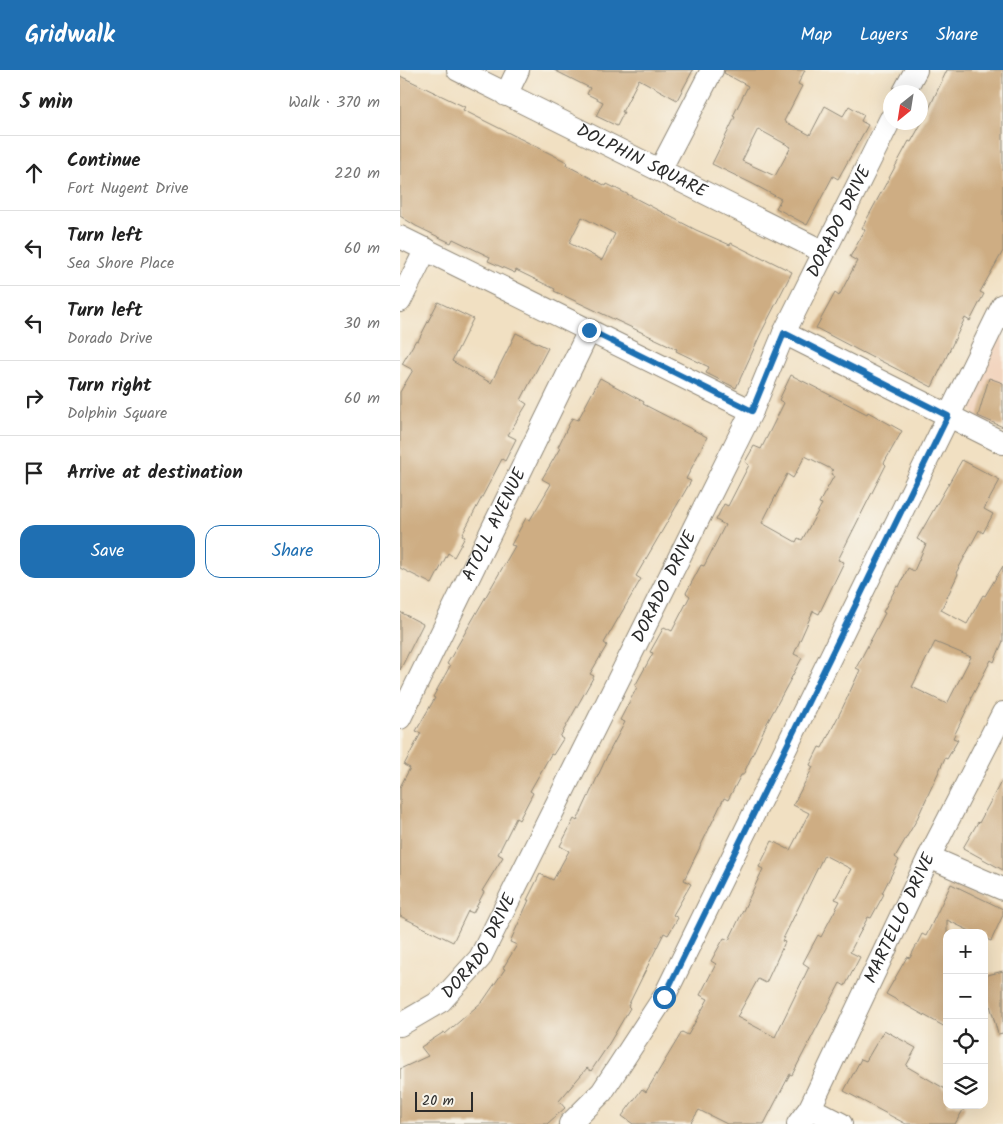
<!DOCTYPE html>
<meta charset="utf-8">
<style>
body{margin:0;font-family:Kalam,sans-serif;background:#f2f2f2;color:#222}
.controls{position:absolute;right:15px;bottom:15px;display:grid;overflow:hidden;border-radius:10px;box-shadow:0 5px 20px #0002}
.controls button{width:45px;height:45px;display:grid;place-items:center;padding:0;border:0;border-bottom:1px solid #e0e0e0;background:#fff;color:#222;font:25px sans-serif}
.compass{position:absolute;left:483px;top:15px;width:45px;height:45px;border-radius:50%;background:#fff;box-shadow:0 5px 20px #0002;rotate:210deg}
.scale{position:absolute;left:15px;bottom:12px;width:58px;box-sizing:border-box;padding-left:5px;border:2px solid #2b2b2b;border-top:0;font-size:14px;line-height:18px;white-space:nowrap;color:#2b2b2b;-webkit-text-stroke:4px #f7f3e8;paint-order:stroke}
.stop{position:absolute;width:15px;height:15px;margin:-11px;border:4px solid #1f6fb2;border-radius:50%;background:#fff}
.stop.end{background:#1f6fb2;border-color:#fff;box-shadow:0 1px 5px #0008}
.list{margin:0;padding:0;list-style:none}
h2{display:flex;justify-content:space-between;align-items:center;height:65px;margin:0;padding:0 20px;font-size:21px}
h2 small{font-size:16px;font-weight:400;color:#767676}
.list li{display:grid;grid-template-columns:32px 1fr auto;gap:15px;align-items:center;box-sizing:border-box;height:75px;padding:0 20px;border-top:1px solid #e0e0e0}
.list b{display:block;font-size:19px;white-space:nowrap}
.list p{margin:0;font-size:16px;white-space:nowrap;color:#767676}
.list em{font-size:16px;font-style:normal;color:#767676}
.actions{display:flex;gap:10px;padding:15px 20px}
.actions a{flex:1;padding:11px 0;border:1px solid #1f6fb2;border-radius:15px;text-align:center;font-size:18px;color:#1f6fb2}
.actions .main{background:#1f6fb2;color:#fff}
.icon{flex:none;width:28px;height:28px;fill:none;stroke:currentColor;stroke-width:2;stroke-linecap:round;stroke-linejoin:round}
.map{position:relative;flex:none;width:603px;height:1054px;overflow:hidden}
header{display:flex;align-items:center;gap:30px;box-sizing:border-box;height:70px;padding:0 25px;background:#1f6fb2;color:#fff}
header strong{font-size:24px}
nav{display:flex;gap:28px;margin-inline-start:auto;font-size:18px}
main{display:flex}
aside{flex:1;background:#fff}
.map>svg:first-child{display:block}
</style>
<header>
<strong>Gridwalk</strong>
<nav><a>Map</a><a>Layers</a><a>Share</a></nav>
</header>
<main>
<aside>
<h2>5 min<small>Walk · 370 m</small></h2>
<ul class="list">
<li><svg class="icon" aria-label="ahead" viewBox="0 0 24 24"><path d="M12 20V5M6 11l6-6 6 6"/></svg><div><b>Continue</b><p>Fort Nugent Drive</p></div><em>220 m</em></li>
<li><svg class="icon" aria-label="left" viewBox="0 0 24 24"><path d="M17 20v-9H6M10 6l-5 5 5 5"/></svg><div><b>Turn left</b><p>Sea Shore Place</p></div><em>60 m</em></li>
<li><svg class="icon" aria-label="left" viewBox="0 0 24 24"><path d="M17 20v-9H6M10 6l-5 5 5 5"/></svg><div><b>Turn left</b><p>Dorado Drive</p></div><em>30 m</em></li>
<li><svg class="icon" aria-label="right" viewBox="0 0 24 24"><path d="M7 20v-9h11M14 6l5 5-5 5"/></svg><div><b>Turn right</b><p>Dolphin Square</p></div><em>60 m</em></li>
<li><svg class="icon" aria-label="arrive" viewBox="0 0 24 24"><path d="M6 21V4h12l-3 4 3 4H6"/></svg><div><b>Arrive at destination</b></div></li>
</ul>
<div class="actions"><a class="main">Save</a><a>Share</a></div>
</aside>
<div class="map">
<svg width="603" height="1054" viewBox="0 0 603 1054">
<rect width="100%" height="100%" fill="#f7f3e8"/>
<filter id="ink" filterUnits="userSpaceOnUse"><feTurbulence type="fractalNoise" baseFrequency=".02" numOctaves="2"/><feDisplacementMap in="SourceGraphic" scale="10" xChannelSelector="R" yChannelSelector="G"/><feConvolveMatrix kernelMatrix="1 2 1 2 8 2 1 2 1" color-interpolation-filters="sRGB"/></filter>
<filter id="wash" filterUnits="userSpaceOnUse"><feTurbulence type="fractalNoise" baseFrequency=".0096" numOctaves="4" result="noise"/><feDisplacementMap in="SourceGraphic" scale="20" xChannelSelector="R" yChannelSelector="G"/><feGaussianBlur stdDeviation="1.12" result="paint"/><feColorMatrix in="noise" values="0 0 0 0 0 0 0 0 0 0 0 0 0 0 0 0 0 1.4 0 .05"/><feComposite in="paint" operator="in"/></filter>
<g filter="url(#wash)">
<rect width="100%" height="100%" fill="#f1e0c2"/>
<path fill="#f2d4be" d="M603,257V357L577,349L566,330Z"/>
<g id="blocks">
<path fill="#cead83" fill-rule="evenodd" d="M154,0H293L277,30L239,9L222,42H224L217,56L196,46L203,32L187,24L190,18Z
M325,0H405L398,14L402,16L384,51L410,65L425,36L443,46L449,36L464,45L461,51L468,55L438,109L433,106L407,155L376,138L381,129L353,114L312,94L335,47L333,46L348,16L324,3ZM358,59L391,77L375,106L342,91Z
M547,0H603V181L580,222L584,224L570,251L565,248L532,317L473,287V288L416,258L435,223L439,226L457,191L450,187L465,160L462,158L509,71L511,72L526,45Z
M0,6L65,37L63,40L167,92L166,95L206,116L207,114L233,127L296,160L330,175L331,173L365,190L366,189L392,202L361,263L336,318L306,303L309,297L276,281L277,279L154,221L155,219L116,200L115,203L88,191L90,187L53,169L51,173L16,156L0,146ZM182,147L215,164L202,190L169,173Z
M38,232L73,249L52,291L91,313L116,263L148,278L121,330L127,334L108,365L116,369L105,391L102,389L62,465L65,467L54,487L48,483L32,514L0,498V322L13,300L2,294L16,270L18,271Z
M391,305L467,344L468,342L502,361L484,393L486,395L438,490L444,492L419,544L413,541L394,584L402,588L367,653L343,705H341L328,730L324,728L284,810L291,814L273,845L278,848L268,865L264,863L228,936L230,938L207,977L191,1001L187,998L159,1031L165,1038L147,1054H0V999L28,986L21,977L44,962L45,964L83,931L105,899L103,898L117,875L110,872L129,830H127L140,804L153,810L169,781L160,776L174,749L177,751L209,682L225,652L220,650L237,617L235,616L253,583L250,582L264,557L272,561L290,526L286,523L301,495L304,496L325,455L316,450L324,434L328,436L349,395L345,392L354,376L361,379L384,333L379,330ZM405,386L433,400L431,404L434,406L419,433L422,434L402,470L398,468L396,472L362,453L387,404L393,408Z
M200,308L244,332L243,334L307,367L286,409L291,411L236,506L241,509L204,573L207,575L190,604L194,606L160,667L163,669L153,685L151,684L130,721L133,723L119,750L116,748L98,784L103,787L82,821L84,822L73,843L68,841L53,872L0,846V717L10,698L4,695L21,663L16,661L35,628L33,627L50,596L47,594L115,476L111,475L126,448L130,450L151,414L142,409L160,378L158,377L172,348L178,350Z
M589,308L603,313V357L578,346Z
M562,390L600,410L584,439L593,444L583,463L579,460L556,503L558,504L541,540L567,554L583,525L585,526L603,496V571L594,592L591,590L571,628L572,629L553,668L558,670L547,689L545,688L516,751L495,787L499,790L482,823L484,824L471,848L468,847L450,882L460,887L445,916L440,913L392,1005L390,1004L364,1054H327L299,1040L290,1054H233L222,1046L242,1019L246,1022L282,962L288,965L308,929L300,925L316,894L311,891L324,868L329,870L363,799L359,797L372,771L390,780L409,743L393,735L413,697L410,695L419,677L422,678L442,639L460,600L456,598L485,543L483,542L497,516L499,517L508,498L514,501L526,474L517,469ZM535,572L571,587L547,634L512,617ZM424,785L451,799L435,829L440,831L421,867L418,865L403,893L409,897L375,967L337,947L358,909L366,913L385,872L382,871Z
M0,542L23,554L0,600Z
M603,708V800L563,778L578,752L579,753Z
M551,814L603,839V845L591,871L584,868V863H574L547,850V958L486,924L507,887L510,888L522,864L526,866Z
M603,901V963L598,964L584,913V906Z
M484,960L516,978L506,996L547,1020V1035H566L555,1054H506L444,1021L461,989L466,991Z"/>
</g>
</g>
<g filter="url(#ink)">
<use href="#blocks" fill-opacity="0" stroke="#8e8676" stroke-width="1"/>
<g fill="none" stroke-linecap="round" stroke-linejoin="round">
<defs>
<g id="minor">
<path id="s1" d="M58,0L424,182"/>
<path d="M504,22L516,0"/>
<path d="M106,25L118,0"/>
<path d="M260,100L312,0"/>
<path d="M0,167L352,341"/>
<path d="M0,231L26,179"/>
<path d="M384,263L603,373"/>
<path id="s2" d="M0,648L189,261"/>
<path d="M529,787L603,819"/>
<path id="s3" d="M0,955L41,931L80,888L352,341L384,263L490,50"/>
<path d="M410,1038L441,1054"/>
<path d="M170,1054L202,1022L264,927L603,235"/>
<path id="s4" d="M398,1054L410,1038L529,787L603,643"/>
</g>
</defs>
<use href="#minor" stroke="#8e8676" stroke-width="24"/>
<use href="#minor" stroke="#fff" stroke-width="22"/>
</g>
</g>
<g fill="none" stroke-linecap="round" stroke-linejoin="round" filter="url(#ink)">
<path stroke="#1f6fb2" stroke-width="6" d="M189,260L352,341L384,263L548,346L264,927"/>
</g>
<g text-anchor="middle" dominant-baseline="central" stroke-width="4" stroke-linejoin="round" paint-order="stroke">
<g font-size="18" fill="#2b2b2b" stroke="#f7f3e8">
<text stroke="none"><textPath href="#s1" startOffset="205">DOLPHIN SQUARE</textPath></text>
<text stroke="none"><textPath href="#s3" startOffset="925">DORADO DRIVE</textPath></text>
<text stroke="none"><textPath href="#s2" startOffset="215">ATOLL AVENUE</textPath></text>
<text stroke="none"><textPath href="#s3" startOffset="520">DORADO DRIVE</textPath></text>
<text stroke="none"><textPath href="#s4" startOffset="230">MARTELLO DRIVE</textPath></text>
<text stroke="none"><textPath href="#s3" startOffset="115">DORADO DRIVE</textPath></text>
</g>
</g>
</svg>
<div class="controls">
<button>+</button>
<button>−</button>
<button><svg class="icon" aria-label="locate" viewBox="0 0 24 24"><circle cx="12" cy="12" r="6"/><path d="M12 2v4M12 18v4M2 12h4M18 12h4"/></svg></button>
<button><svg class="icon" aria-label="layers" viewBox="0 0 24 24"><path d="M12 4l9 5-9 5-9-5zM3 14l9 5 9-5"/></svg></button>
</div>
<svg class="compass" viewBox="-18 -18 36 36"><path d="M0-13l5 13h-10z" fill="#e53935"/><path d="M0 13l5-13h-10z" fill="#767676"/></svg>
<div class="scale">20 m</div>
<div class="stop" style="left:264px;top:927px"></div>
<div class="stop end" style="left:189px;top:260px"></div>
</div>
</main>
